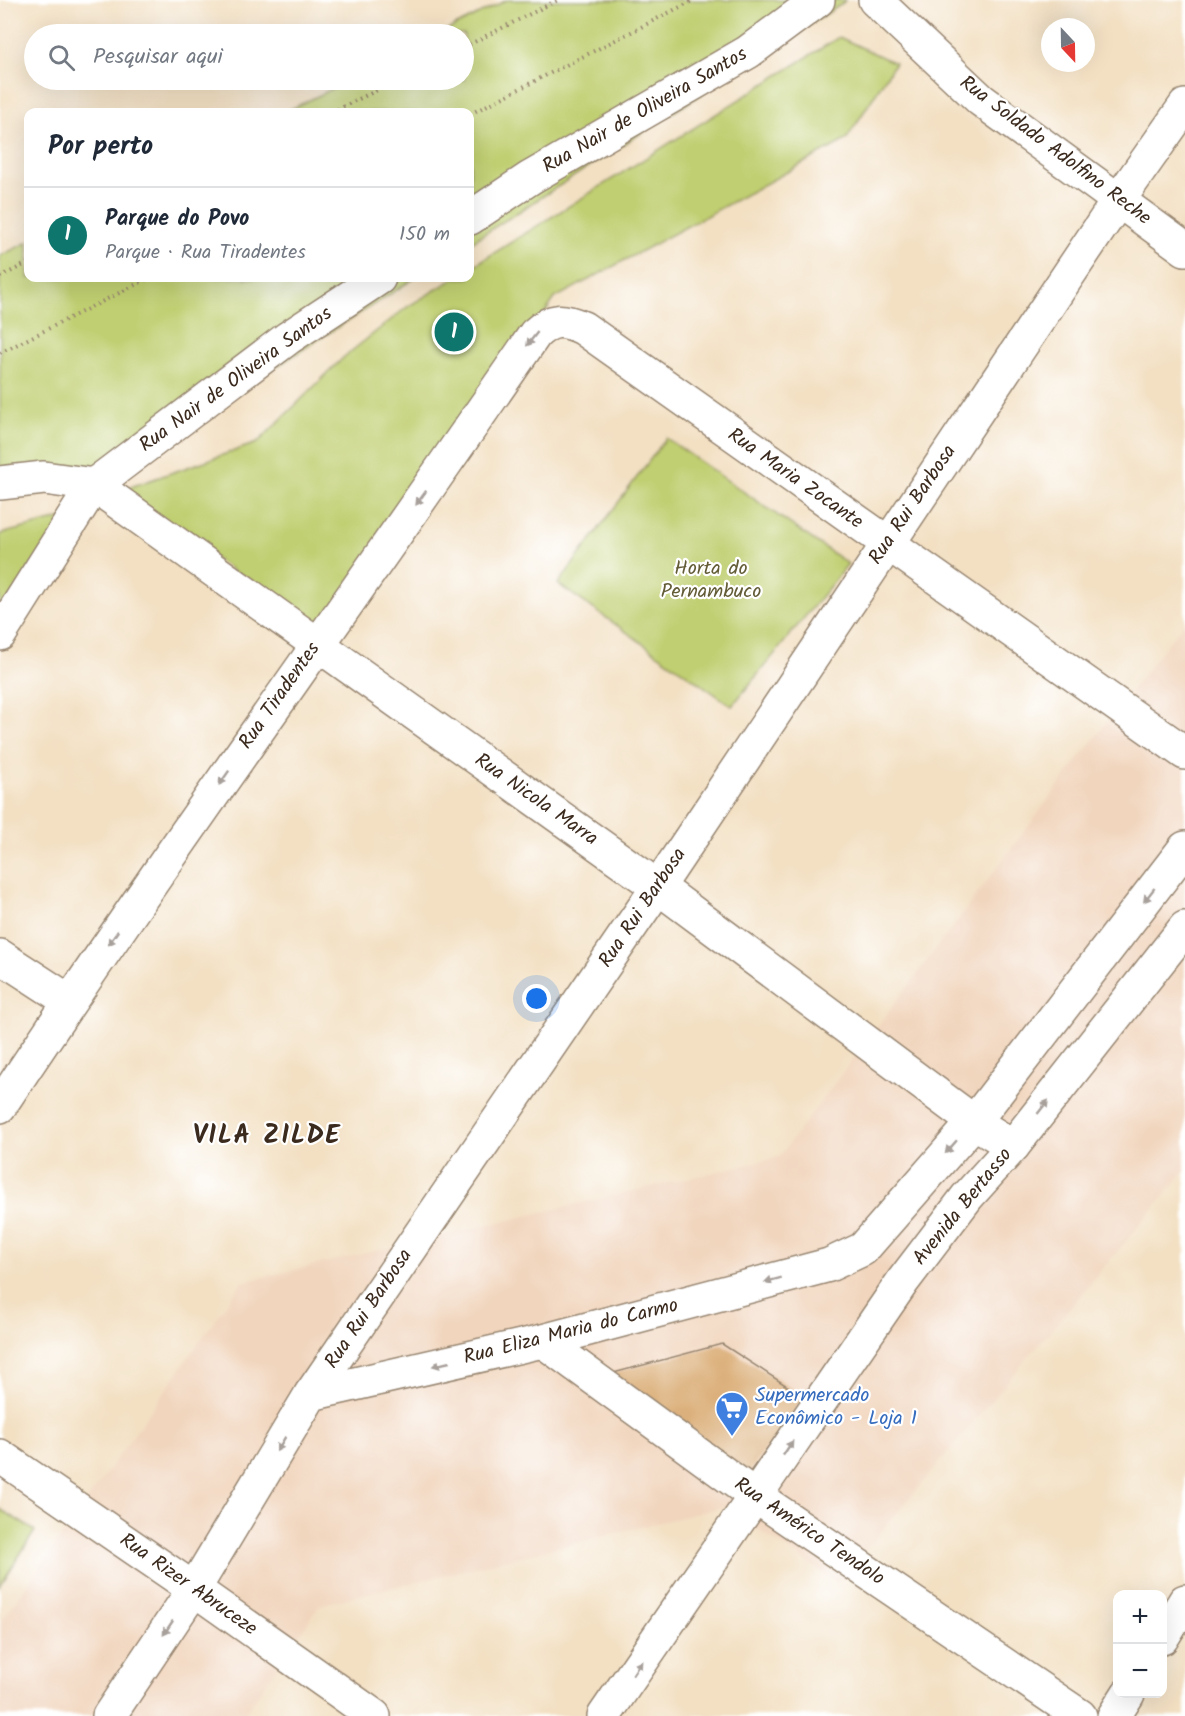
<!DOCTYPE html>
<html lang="pt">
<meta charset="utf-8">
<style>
body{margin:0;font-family:Kalam,sans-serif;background:#f2f2f3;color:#1f2937}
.controls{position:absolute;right:18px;bottom:18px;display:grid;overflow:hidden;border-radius:12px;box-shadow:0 6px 24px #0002}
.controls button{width:54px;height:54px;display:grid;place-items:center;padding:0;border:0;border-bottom:2px solid #e0e1e3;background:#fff;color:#1f2937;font:30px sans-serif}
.compass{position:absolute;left:1041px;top:18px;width:54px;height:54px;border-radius:50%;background:#fff;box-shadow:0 6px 24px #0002;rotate:158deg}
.you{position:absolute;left:537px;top:999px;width:21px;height:21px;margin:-15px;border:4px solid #fff;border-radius:50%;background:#1a73e8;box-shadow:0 0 0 9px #1a73e833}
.badge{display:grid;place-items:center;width:39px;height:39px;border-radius:50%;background:#0f766e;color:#fff;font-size:20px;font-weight:700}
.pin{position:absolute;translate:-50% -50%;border:3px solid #fff;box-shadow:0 2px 6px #0006}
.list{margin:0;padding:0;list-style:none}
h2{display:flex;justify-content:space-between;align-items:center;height:78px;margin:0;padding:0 24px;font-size:26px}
h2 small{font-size:20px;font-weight:400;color:#747a83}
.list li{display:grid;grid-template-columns:39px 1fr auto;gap:18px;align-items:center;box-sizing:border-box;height:96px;padding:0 24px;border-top:2px solid #e0e1e3}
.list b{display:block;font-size:22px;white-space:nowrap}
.list p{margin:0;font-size:20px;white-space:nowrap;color:#747a83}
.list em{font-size:20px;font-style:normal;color:#747a83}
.icon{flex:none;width:33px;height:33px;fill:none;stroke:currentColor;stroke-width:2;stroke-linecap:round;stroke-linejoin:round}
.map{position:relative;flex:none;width:1185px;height:1716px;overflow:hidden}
.search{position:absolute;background:#fff;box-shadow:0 6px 24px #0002;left:24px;top:24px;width:450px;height:66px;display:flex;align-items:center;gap:15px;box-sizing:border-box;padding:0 21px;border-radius:33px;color:#747a83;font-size:22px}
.panel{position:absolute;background:#fff;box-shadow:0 6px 24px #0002;left:24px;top:108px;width:450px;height:174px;border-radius:12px}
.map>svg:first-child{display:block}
</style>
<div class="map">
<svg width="1185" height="1716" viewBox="0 0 1185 1716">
<rect width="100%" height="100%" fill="#fff"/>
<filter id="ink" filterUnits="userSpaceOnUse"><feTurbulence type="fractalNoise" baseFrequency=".0167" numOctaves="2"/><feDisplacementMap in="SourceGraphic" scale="12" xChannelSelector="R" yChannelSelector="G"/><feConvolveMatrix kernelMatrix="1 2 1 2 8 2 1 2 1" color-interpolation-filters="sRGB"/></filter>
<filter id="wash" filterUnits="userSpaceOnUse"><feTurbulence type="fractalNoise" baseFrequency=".008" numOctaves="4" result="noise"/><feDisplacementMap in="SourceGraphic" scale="24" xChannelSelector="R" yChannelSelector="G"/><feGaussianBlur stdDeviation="1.35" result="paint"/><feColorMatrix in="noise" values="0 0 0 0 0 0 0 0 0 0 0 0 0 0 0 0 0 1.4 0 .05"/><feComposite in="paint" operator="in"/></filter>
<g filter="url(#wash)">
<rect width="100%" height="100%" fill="#f3e0c3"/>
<path fill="#f1d5bd" d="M1185,622V1171L838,1583L723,1507L320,1605L243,1716H0V1623L242,1282L779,1157L1134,686Z"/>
<path fill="#c0cf71" stroke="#7e7c48" stroke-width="1.5" d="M507,0H845L842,4L470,243V112H285L350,80H464V34H439Z
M839,37L895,63L846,140L555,298L327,634L116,492L257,443L344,357L407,307L455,278H470V268Z
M28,242V278H415L128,461L0,479V256Z
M666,438L848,564L732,706L558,584Z
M64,518L0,617V534Z
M0,1509L35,1531L0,1586Z"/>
<g id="blocks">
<path fill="#dcb07b" d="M722,1344L804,1397L747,1476L602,1376Z"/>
</g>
</g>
<g filter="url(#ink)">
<use href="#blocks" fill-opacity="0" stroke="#978570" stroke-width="1.5"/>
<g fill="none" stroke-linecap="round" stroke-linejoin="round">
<defs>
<path id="minor" d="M875,0L981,100L1185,249
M470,218L530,178L748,52L818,0
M0,483L44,478L94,485L658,887L974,1122L1013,1146
M0,634L94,485L288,338L379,278
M0,956L69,1001
M0,1106C173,845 358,592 535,334C552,318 563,319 583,328L1185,753
M543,1341L755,1496L1080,1716
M311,1394L658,887L1118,201L1185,106
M0,1456L194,1589L374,1716
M1162,1638L1185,1601
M1114,1716L1128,1694"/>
<path id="major" d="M109,1716L194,1589L311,1394L543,1341L829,1265L863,1249L974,1122L1185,848
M604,1716L903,1281L967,1197L1013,1146L1185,928"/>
</defs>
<use href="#minor" stroke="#978570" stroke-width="36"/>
<use href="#major" stroke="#978570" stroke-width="36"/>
<path stroke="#978570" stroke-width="4" stroke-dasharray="1.5 4.5" stroke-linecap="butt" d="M464,47L558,0
M332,112L398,80
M470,114L694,0
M0,277L28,263
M0,353L149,278"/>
<use href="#minor" stroke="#fff" stroke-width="33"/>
<use href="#major" stroke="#fff" stroke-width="33"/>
</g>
<defs><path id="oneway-solid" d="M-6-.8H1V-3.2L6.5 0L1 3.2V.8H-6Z" transform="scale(1.5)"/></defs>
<g fill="#a79f9a">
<use href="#oneway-solid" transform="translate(532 339) rotate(128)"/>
<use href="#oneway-solid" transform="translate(421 498) rotate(126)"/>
<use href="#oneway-solid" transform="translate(224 778) rotate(125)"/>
<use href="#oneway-solid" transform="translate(1149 895) rotate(128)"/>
<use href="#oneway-solid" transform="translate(113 938) rotate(125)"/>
<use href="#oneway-solid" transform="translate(1043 1107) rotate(-52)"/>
<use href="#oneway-solid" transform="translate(951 1147) rotate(131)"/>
<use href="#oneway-solid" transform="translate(773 1280) rotate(165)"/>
<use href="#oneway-solid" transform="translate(441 1364) rotate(167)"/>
<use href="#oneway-solid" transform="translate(281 1444) rotate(121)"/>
<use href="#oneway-solid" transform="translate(788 1448) rotate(-56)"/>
<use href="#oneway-solid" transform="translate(168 1628) rotate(124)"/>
<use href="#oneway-solid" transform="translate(637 1668) rotate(-56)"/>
</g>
</g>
<defs>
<symbol id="supermarket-pin" viewBox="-11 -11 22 30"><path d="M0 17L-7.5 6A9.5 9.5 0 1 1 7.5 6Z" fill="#3f7fe0" stroke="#fff"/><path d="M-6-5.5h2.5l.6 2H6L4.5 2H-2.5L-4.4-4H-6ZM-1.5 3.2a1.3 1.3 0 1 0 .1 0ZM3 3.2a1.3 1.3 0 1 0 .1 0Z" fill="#fff"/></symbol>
</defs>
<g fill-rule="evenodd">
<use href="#supermarket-pin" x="713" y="1389" width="38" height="52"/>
</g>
<g text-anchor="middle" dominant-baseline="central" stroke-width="4.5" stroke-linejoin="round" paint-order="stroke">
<g font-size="20" fill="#3b2a1e" stroke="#fff">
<text transform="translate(645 111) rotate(-30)">Rua Nair de Oliveira Santos</text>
<text transform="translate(1055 151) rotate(37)">Rua Soldado Adolfino Reche</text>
<text transform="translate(236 380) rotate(-36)">Rua Nair de Oliveira Santos</text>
<text transform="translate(795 479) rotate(35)">Rua Maria Zocante</text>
<text transform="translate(913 505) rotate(-56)">Rua Rui Barbosa</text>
<text transform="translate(280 696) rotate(-55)">Rua Tiradentes</text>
<text transform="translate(536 800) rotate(35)">Rua Nicola Marra</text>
<text transform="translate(643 908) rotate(-56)">Rua Rui Barbosa</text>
<text transform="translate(963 1207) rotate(-51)">Avenida Bertasso</text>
<text transform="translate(369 1309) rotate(-56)">Rua Rui Barbosa</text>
<text transform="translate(571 1332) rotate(-14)">Rua Eliza Maria do Carmo</text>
<text transform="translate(809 1532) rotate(34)">Rua Américo Tendolo</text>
<text transform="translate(188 1585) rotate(35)">Rua Rizer Abruceze</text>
</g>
<g font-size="20" fill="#635c37" stroke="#fff">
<text x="711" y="569">Horta do<tspan x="711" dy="23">Pernambuco</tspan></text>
</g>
<g font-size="20" fill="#366cbe" stroke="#fff" text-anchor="start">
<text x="755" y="1396">Supermercado<tspan x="755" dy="23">Econômico - Loja 1</tspan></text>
</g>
<g font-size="26" font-weight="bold" letter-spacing="1.5" fill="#3b2a1e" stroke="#fff">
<text x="267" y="1136">VILA ZILDE</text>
</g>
</g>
</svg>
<div class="controls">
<button>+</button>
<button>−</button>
</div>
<svg class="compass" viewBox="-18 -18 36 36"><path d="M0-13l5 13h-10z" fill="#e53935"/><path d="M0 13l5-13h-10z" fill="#747a83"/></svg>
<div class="you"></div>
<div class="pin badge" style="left:454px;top:332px">1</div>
<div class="search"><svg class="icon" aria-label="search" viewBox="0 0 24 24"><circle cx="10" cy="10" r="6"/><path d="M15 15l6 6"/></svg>Pesquisar aqui</div>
<section class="panel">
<h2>Por perto<small></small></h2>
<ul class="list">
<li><span class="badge">1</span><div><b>Parque do Povo</b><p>Parque · Rua Tiradentes</p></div><em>150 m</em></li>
</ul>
</section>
</div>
